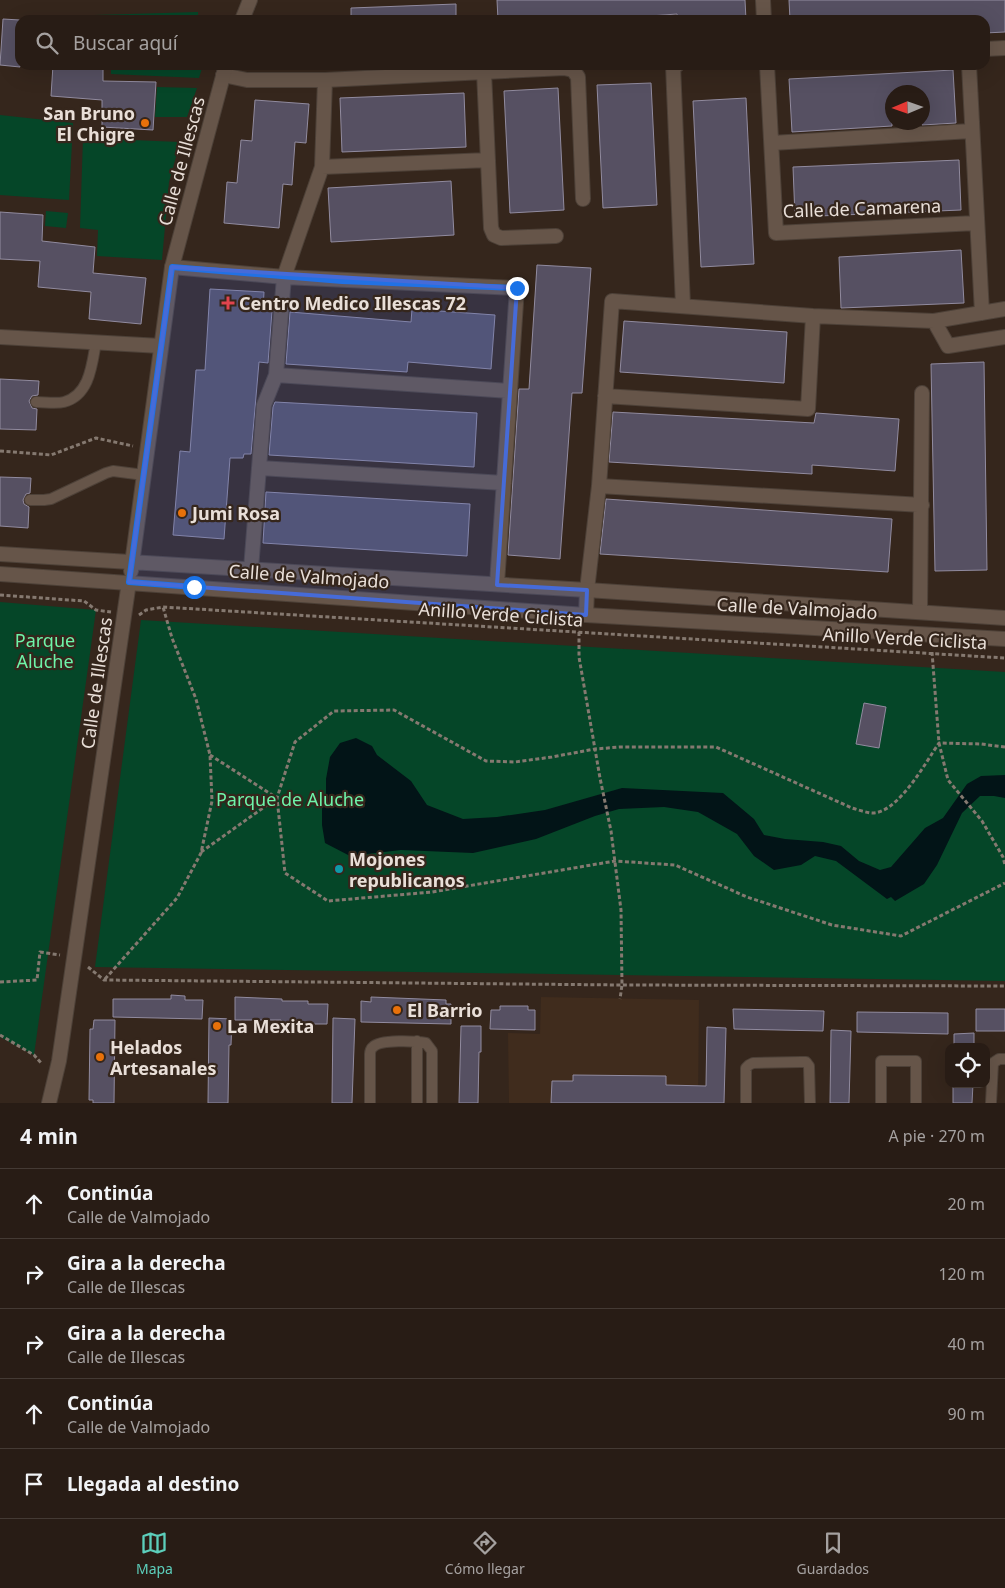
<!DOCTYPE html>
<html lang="es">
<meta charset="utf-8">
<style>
body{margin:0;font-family:"Noto Sans",sans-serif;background:#342922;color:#f1f3f6}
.controls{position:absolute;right:15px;bottom:15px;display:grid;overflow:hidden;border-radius:10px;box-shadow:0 5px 20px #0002}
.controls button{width:45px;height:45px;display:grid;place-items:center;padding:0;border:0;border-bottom:1px solid #443a34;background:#281c15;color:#f1f3f6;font:25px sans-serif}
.compass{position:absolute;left:885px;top:85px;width:45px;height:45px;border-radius:50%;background:#281c15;box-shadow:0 5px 20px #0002;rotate:268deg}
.stop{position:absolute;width:15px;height:15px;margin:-11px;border:4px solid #1a73e8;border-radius:50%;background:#fff}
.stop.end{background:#1a73e8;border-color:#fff;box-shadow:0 1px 5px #0008}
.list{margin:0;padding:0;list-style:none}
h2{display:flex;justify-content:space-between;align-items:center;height:65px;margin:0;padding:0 20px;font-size:21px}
h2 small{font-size:16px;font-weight:400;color:#a5a1a0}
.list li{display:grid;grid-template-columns:32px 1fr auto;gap:15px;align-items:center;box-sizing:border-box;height:70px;padding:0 20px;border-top:1px solid #443a34}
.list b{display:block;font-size:19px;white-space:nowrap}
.list p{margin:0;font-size:16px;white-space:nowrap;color:#a5a1a0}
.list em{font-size:16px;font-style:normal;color:#a5a1a0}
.icon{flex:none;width:28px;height:28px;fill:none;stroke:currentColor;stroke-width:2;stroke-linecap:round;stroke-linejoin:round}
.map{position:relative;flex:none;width:1005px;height:1103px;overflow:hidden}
.search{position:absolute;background:#281c15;box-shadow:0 5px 20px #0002;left:15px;right:15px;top:15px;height:55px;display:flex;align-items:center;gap:12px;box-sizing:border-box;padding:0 18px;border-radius:15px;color:#a5a1a0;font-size:19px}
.sheet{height:415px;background:#281c15}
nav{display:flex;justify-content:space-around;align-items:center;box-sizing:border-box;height:70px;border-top:1px solid #443a34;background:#281c15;font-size:14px;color:#a5a1a0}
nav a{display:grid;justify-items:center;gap:2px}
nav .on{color:#5ccebb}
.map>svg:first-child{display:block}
</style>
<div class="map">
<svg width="1005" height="1103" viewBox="0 0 1005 1103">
<rect width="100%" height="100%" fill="#35261c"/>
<path fill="#402c1d" d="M541,997L699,1000L698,1103H509L508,1033L540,1034Z"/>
<path fill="#054628" d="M198,12V20H60V16Z
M111,65H203L199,78L111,74Z
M157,87L197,88L187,117H155Z
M0,115L73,123L69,200L0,195Z
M83,138L180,142L169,182L162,260L97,256L98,230L80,228Z
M46,211L68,213L66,228L45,226Z
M0,602L96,610L34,1055L0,1037Z
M141,620L1005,672V981L95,967Z"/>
<path fill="#021417" d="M356,738L372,746L377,755L411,781L427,805L463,819L497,817L545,810L622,788L723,793L754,819L764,835L785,839L823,842L841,846L859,861L880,870L891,867L925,828L943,818L967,784L981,776L1005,775V798L994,796H980L962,813L937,865L924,884L895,901L891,897L887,899L836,861L815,856L801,865L774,870L754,856L737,834L698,812L664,807L619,809L595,816L536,839L473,853L401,850L350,856L325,843L322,825V809L326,796V779L330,757L340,743Z"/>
<path fill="#565062" stroke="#918b9f" d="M497,0H745L746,20H678L677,14L650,16V20H635V16L607,17L608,20H593V18L498,20Z
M789,0H1005V32L985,33V20H790Z
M456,4V20H351V8Z
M3,19L20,20V67L0,65Z
M53,65H103V81L156,82L153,130L102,127V100L51,96Z
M953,70L956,123L922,125V92H892V126L792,132L789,79Z
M651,83L657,205L603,208L597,85Z
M558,88L564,210L510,213L504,91Z
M464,93L466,147L342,152L340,98Z
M746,98L754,264L701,267L693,101Z
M255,100L309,104L306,143L295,142L292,185L283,184L279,228L224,223L227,182L237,183L241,140L252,141Z
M959,160L961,210L795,217L793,167Z
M451,181L454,235L331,242L328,188Z
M0,212L43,215L42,241L95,247L93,273L146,278L141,324L89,319L91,292L38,287L40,261L0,259Z
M961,250L964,303L841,308L839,257Z
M537,265L591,268L582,393H572L560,559L508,555L519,389H529Z
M210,289L264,292L263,310L272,311L268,363L259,362L251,454H244L243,458H230L224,539L173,535L180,451L190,452L196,370H205Z
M412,309L495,315L491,369L408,362L407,372L286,364L290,312L411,322Z
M624,321L787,332L784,383L620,372Z
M984,362L987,570L935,571L931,364Z
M0,379L39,381L38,395L32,396L29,401L32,408L37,409L36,430L0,429Z
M275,402L477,413L474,467L269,455L273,407Z
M613,412L814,423L816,413L899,419L895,471L812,465V474L609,462Z
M0,477L31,478L30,493L26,494L23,500L24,504L29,507L28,528L0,526Z
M266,492L470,504L467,556L263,543Z
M606,499L892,519L888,572L600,554Z
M864,703L886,707L879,748L856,744Z
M171,995L185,996V1000H203L202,1019L113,1017V999H171Z
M235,997L282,999V1001H308V1004H328L327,1024H281V1020H235Z
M371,997L446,1000V1004H451V1024L361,1022V1001L371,1002Z
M500,1006H528V1010H535V1030L490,1029L491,1010H500Z
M733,1009L824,1011L823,1031L734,1029Z
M976,1009H1005V1031H976Z
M857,1012L948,1013V1034L857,1032Z
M209,1018L232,1019L231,1045H229L228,1103H208Z
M333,1018L355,1019L352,1103H332Z
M94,1020H115L114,1103H93V1100H89L90,1029H93Z
M461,1026H481V1052H479L478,1103H459Z
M707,1027L726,1028L724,1103H551L552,1081H573V1075L666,1076V1085L706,1086Z
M831,1030L851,1031L849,1103H830Z
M974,1033V1047H954V1034Z
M953,1084H973L972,1103H953Z"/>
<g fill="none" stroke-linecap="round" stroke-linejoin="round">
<defs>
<path id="service" d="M36,402C45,402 56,404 64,402C90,395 92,364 96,342
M30,500H44L51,499L106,473L113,471L144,475
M370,1103V1054C370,1052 371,1048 373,1047C380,1039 416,1041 426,1043L432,1051V1103
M417,1103V1041
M746,1103V1068L749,1065L753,1063L801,1062H806L809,1066L810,1103
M881,1103V1061H916V1103
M991,1103L993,1063L999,1059H1005"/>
<path id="pedestrian" d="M172,267L284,277"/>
<path id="minor" d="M763,0L764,20
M985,49L1005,48
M677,65H673L683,306
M767,65L776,233L976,223
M969,65L982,313
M484,72L491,228L494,235L501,238L556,236
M223,75L247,80H325L564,68L573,70L578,77L583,199
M772,143L971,131
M322,167L488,160
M284,277L517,288L497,584
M934,321L948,346L1005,337
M0,337L161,346
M276,375L510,391
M605,396L808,409L813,316
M260,468L504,483
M599,486L922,505
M251,569L264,405L276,375L284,277L322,167L325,80
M920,612L922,393
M586,615L587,590L599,486L612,301L813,316L934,321L1005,309
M49,1103L59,1061L129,582"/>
<path id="tertiary" d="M242,20L250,0
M0,554L587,590L1005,618
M131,571L172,267L226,65
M0,574L586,615L1005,639"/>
</defs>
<use href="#service" stroke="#4d4138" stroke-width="12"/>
<use href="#pedestrian" stroke="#4d4138" stroke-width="16"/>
<use href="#minor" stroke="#4d4138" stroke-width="16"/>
<use href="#tertiary" stroke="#4d4138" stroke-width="16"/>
<path stroke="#857970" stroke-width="3" stroke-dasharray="4 2.5" stroke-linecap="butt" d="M0,451L51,455L96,438L133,446
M0,595L84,601L96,610L111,612
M139,615L146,610L163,607L1005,658
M579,632V657L600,778L611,831L621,910L622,985L620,999
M932,652L939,743L948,780L982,821L1003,857L1005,865
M1005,747L981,744L939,743C926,762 897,815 871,813C865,812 858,810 852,808L716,747H620L595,749L552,757L515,762L486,761L394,710L334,711L295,742L277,798L285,873L328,901L432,892L615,861L675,865L747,897L832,925L901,936L1005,883
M201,852L277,798L210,755
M88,967L104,980L622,985L1005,986
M105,979L177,898L201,853L212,801L210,755L196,699L172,638L163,607
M0,982L37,980L40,952L60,955
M0,1035L34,1055L42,1064"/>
<use href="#service" stroke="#665549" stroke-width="10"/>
<use href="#pedestrian" stroke="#665549" stroke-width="14"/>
<use href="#minor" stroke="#665549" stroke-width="14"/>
<use href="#tertiary" stroke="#665549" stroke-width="14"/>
</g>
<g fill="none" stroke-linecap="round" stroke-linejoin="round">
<path stroke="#1a73e8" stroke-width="6" d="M194,587L129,582L172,267L342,281L517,288"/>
</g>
<path fill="#466bd8" fill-opacity="0.2" stroke="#466bd8" stroke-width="4" stroke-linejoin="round" d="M172,267L517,288L497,585L587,590L586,615L129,582Z"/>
<g fill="#e8710a" stroke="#35261c" stroke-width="2">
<circle cx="145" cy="123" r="5"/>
<circle cx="182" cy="513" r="5"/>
<circle cx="397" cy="1010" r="5"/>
<circle cx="217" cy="1026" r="5"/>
<circle cx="100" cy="1057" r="5"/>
</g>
<path fill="#e0444e" stroke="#35261c" stroke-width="2" d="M225.5 295.5h5v5h5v5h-5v5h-5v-5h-5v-5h5z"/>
<circle fill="#0f9aa8" stroke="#35261c" stroke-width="2" cx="339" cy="869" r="5"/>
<g text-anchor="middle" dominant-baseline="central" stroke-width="4.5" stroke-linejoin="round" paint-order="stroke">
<g font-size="18" font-weight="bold" fill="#e9dfd8" stroke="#35261c" text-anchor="start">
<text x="135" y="113" text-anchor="end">San Bruno<tspan x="135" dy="21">El Chigre</tspan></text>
<text x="239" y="303">Centro Medico Illescas 72</text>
<text x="192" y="513">Jumi Rosa</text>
<text x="349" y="859">Mojones<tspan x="349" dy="21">republicanos</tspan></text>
<text x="407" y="1010">El Barrio</text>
<text x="227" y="1026">La Mexita</text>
<text x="110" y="1047">Helados<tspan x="110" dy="21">Artesanales</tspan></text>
</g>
<g font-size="18" fill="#e9dfd8" stroke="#35261c">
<text transform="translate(181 161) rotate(-75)">Calle de Illescas</text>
<text transform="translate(862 208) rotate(-2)">Calle de Camarena</text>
<text transform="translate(309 576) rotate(4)">Calle de Valmojado</text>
<text transform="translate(797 608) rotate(3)">Calle de Valmojado</text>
<text transform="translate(501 614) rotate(4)">Anillo Verde Ciclista</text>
<text transform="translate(905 638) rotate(3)">Anillo Verde Ciclista</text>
<text transform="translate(96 683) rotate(-82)">Calle de Illescas</text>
</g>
<g font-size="18" fill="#6ef4a9" stroke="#35261c">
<text x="45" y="640">Parque<tspan x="45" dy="21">Aluche</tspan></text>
<text x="290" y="799">Parque de Aluche</text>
</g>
</g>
</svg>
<div class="controls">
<button><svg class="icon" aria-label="locate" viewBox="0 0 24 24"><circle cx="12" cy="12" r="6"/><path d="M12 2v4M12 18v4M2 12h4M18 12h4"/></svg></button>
</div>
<svg class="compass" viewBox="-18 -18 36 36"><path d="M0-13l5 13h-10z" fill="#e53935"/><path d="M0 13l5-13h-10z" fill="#a5a1a0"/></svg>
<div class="stop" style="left:194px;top:587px"></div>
<div class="stop end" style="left:517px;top:288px"></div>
<div class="search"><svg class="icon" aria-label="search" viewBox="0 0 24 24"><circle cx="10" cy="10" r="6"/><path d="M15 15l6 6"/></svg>Buscar aquí</div>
</div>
<section class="sheet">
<h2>4 min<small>A pie · 270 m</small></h2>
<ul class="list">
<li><svg class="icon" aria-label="ahead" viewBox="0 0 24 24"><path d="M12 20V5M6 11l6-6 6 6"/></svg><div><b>Continúa</b><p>Calle de Valmojado</p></div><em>20 m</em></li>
<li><svg class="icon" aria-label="right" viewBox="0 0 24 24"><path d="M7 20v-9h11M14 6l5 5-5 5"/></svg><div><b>Gira a la derecha</b><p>Calle de Illescas</p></div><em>120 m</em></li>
<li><svg class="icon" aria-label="right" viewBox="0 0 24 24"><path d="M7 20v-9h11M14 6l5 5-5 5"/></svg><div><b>Gira a la derecha</b><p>Calle de Illescas</p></div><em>40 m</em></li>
<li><svg class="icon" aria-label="ahead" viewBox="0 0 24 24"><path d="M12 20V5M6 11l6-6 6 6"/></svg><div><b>Continúa</b><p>Calle de Valmojado</p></div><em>90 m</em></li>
<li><svg class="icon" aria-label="arrive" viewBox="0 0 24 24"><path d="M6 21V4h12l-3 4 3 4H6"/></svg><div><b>Llegada al destino</b></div></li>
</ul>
</section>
<nav>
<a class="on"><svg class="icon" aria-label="map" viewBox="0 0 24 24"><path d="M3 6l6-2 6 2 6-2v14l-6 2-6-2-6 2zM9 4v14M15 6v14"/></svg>Mapa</a>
<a><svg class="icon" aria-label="directions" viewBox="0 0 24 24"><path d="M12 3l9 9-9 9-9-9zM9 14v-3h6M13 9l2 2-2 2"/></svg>Cómo llegar</a>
<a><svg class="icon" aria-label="saved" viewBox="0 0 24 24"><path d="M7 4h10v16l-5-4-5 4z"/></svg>Guardados</a>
</nav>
